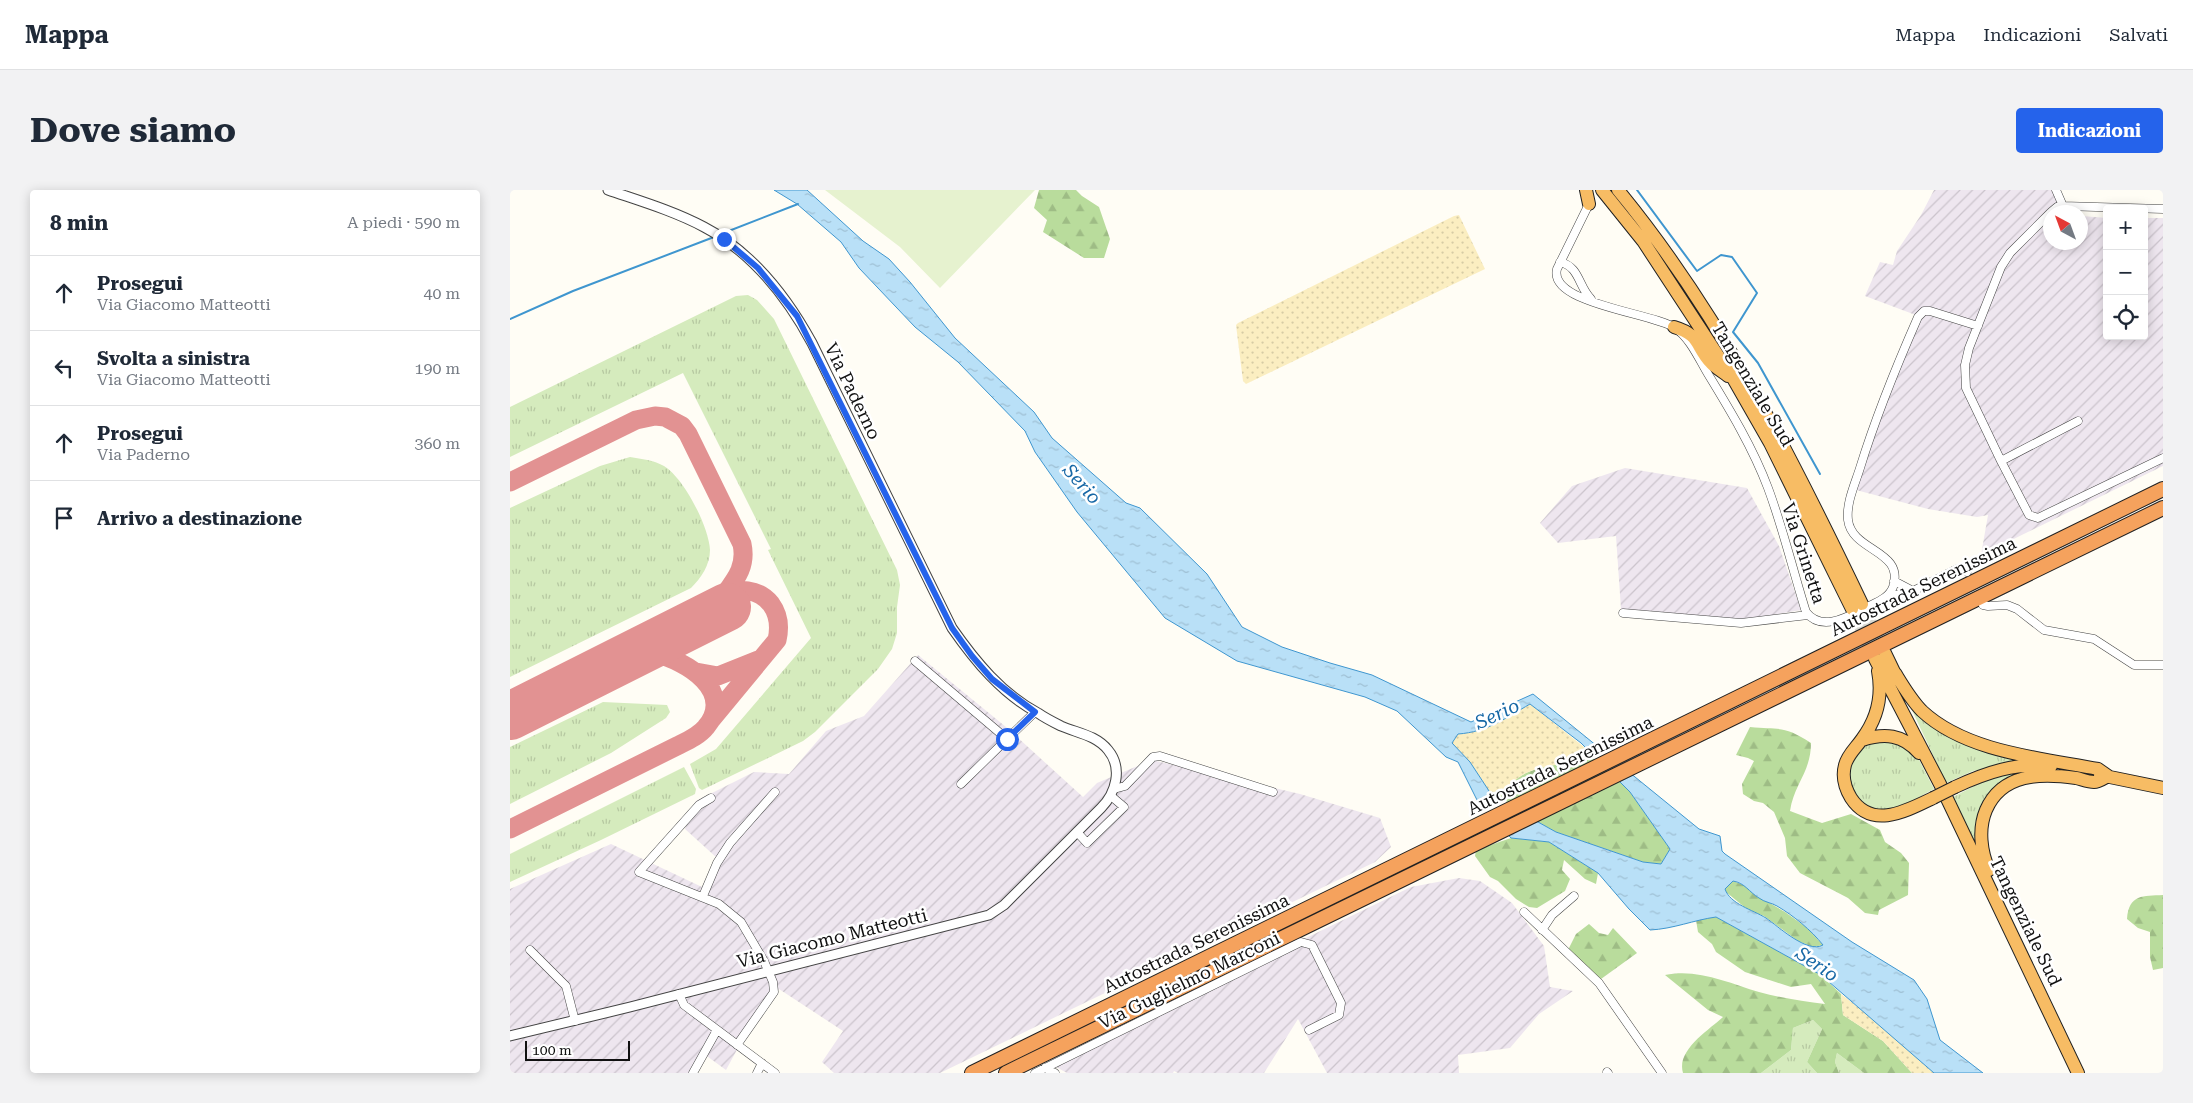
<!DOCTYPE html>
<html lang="it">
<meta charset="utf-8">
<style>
body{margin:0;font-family:"Roboto Serif",serif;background:#f2f2f3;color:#1f2937}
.controls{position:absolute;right:15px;top:15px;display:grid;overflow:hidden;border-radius:5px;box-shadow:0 2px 12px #0003}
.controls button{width:45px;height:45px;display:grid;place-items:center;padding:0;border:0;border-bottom:1px solid #e0e1e3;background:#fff;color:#1f2937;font:25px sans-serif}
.compass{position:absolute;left:1533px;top:15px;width:45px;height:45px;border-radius:50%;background:#fff;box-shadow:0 2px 12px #0003;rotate:319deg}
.scale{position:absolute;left:15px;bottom:12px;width:105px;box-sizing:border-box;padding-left:5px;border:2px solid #111;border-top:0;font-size:14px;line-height:18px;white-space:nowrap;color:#111;-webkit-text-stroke:4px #fff;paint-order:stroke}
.stop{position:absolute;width:15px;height:15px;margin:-11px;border:4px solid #2563eb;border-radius:50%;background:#fff}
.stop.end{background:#2563eb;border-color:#fff;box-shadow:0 1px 5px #0008}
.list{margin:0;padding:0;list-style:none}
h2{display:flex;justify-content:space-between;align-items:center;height:65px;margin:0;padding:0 20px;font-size:21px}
h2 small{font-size:16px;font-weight:400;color:#747a83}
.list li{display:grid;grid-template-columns:32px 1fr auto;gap:15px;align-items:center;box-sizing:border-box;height:75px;padding:0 20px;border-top:1px solid #e0e1e3}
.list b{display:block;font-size:19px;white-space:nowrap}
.list p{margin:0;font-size:16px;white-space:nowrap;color:#747a83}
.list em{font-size:16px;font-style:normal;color:#747a83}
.icon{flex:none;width:28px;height:28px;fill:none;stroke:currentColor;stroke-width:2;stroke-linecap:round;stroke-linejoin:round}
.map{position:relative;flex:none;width:1653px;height:883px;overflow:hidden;border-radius:5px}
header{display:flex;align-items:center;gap:30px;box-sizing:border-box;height:70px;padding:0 25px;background:#fff;border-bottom:1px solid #e0e1e3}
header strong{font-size:24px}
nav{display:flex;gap:28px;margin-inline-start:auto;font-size:18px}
.intro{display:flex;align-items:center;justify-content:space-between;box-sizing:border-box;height:120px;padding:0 30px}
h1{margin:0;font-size:35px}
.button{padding:12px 22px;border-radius:5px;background:#2563eb;color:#fff;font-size:18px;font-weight:700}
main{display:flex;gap:30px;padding:0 30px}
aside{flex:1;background:#fff;border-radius:5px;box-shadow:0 2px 12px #0003}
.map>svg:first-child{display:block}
</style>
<header>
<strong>Mappa</strong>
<nav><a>Mappa</a><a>Indicazioni</a><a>Salvati</a></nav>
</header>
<div class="intro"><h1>Dove siamo</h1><a class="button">Indicazioni</a></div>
<main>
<aside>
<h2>8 min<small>A piedi · 590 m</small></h2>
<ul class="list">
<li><svg class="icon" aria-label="ahead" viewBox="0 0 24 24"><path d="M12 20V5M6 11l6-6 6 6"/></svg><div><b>Prosegui</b><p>Via Giacomo Matteotti</p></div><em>40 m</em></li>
<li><svg class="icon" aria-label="left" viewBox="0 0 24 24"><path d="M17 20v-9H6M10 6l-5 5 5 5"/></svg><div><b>Svolta a sinistra</b><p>Via Giacomo Matteotti</p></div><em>190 m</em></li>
<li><svg class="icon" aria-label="ahead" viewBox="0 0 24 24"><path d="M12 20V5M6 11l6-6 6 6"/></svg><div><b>Prosegui</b><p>Via Paderno</p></div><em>360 m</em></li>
<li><svg class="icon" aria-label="arrive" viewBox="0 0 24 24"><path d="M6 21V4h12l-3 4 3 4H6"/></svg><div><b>Arrivo a destinazione</b></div></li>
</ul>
</aside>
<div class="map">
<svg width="1653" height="883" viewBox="0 0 1653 883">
<defs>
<pattern id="industrial-furrows" width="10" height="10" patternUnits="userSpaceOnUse" patternTransform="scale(1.25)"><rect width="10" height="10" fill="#eee6ef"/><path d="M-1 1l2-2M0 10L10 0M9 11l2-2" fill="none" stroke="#cbc4cc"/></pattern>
<pattern id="grass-tufts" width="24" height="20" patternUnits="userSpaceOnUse" patternTransform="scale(1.25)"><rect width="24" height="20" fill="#d5ebbd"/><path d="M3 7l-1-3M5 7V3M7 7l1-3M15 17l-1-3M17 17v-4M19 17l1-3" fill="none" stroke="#b6c8a1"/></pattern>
<pattern id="forest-firs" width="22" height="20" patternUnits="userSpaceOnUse" patternTransform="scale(1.25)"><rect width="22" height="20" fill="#b9dc9c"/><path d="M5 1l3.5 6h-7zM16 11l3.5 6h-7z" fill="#9ebc85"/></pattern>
<pattern id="sand-dots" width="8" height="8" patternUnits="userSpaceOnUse" patternTransform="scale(1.25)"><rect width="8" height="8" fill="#fbeec1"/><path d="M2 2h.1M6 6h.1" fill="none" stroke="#d6cba5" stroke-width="1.8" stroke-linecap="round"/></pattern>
<pattern id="water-ripples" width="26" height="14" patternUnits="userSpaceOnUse" patternTransform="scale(1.25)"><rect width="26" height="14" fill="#b9e0f7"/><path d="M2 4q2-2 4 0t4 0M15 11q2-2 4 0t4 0" fill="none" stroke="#9ebfd3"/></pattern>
</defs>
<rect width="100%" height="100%" fill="#fffdf5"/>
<path fill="url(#industrial-furrows)" d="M1424,0H1544L1552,22H1540V52H1570L1571,26L1597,28V146H1634V28H1653V276L1471,365L1478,325L1467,327L1418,319L1346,300L1378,204L1411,127L1355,106L1370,72L1383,75L1387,61L1411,25Z
M1115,278L1237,298L1269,356L1291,420L1229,431L1111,419L1106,346L1048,353L1030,333L1062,296Z
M408,465L496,537L573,607L587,593L642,570L790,604L870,628L881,657L865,672L430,883H324L312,872L333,841L269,799L236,843L216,880L194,864L184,883H0V699L101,654L192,697L207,668L175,639L186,611L244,582L279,584L316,541L354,526Z
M949,688L970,691L1002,713L1034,756L1040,797L1063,801L1029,824L1000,858L948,865L949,883H817L788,829L754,883H668L664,881L663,883H557L539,873L901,697Z"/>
<path fill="url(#grass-tufts)" d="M238,105L247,110L264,129L387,380L390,395L387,417V443L382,459L368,479L305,542L293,551L192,600L189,598L180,574L206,559L301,448L258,360L261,359L173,183L0,267V217L226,106Z
M120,267C132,269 143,270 154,276C174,288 199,337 200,360C200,375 191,388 181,398L0,487V318L90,276Z
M93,512L157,515L160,522L156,528L101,563L0,614V557Z
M1401,518L1516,570L1463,581L1436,593Z
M1379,548L1405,562L1424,599C1410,606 1393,619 1378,621C1347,623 1327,585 1348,562C1351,559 1353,555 1356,554C1363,550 1372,550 1379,548Z
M174,577L186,599L185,604L91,650L0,692V664Z
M1511,581H1524L1486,600L1468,659L1443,607L1470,593L1469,592Z
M1303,830L1312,839L1297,872L1307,883H1251L1281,860L1283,838Z
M1327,863L1354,883H1329L1325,872Z"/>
<path fill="url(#forest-firs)" d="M529,0H566L572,6L589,17L600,49L594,68H574L533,42L537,30L524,18Z
M1240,537C1270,540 1274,535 1301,553C1301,582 1284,594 1280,621L1312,633L1341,624L1370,640L1375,652L1391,663L1399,673L1398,705L1369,720L1368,725L1355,723L1338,708L1290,683L1277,666L1275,648L1264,622L1253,613L1244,611L1233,604L1232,594L1244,571L1238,568L1226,565Z
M1074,557L1120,602L1160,659L1151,674L1133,672L1046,642L988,610C995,599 1004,589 1016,583C1037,573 1061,578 1074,557Z
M1001,648L1039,652L1088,683L1086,694L1075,689L1054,670L1052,680L1060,689L1055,701L1027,718L1019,717L1006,709L988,691L980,687L965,666L966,660Z
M1223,691L1236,696L1244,704L1275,722L1296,737L1313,755L1303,757L1288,751L1254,726L1238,720L1216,702L1215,699Z
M1653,705V778L1643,780L1640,767V742L1628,738L1617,729C1619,704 1633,706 1653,705Z
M1206,727L1311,785L1331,804L1333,825L1373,851L1402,883H1354L1327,863L1325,872L1329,883H1307L1297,872L1312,839L1303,830L1283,838L1281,860L1251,883H1173C1166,860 1199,840 1213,827L1198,820L1155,785C1187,778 1219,793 1249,802C1271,808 1293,811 1315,814L1301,794L1281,797L1235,782L1206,762L1202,754L1188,742L1186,730Z
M1079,734L1089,743L1098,745L1103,738L1127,763L1091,789L1058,760L1066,744Z"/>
<path fill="url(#sand-dots)" d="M949,25L975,79L736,194L733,191L726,135L728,133L944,26Z
M1020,514L1074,557C1061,578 1036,573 1016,583C1004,589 995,599 988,610L983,607L960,572L942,553L948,544C977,542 996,528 1020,514Z
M1331,804L1363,829L1424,883H1402L1373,851L1333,825Z"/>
<path fill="#e6f2cf" d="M315,0H525L430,98L390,57Z"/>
<path fill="url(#water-ripples)" stroke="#3f96cf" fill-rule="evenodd" d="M264,0H297L353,51L379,69L400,92L445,148L524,222L542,248L616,313L630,318L697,384L732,437L772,457L820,473L862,485L961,532L1023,504L1189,639L1210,646L1212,661L1215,664L1342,752L1404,790L1417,809L1430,850L1473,883H1424L1311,785L1206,727C1184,730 1163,739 1140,740L1119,719L1088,683L1039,652L1001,648L968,612L948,572L936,567L887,521L855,507L727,471L655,428L567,322L525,262L515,241L448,172L405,137L349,78L331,52L287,14ZM1020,514L1071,553L1120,602L1160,659L1151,674L1133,672L1046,642L983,607L960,572L942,553L948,544C977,542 996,528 1020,514ZM1223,691C1235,693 1239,702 1249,708C1254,712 1262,713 1267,716C1284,726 1301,740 1313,755C1297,764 1268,736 1256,728C1243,720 1220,714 1215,699Z"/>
<path fill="#fffdf5" d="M1095,558L1124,582L1106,591L1080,565Z
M992,609L1028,629L995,645L971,620Z"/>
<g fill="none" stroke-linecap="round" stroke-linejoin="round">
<path stroke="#3f96cf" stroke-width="2" d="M1127,0L1187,81L1211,65L1222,67L1247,103L1223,142L1248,173L1310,284
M211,44L288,14
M0,129L63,101L204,47"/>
<path stroke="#e29292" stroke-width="19" d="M0,292L126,230L145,226L155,227L172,236L178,244L232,354C237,377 225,390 212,408
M138,453C157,443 178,435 197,424C203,420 207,412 213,408C227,396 249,399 261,414C269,425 270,437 267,450L201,530
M186,482L208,486L248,470
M0,639L167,556C177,551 189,546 196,537C226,502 176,470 145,464C138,462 130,464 123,466"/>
<path stroke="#e29292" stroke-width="48" d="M0,526L217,417"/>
<path stroke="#dbdad3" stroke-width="12" stroke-dasharray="12 6" stroke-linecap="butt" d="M1352,414L1375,463
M1342,419L1365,469"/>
<defs>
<path id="minor" d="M1546,0L1553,16
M1079,14L1047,79C1038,114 1144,123 1165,138C1180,148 1189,169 1198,184C1220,220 1243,258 1258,298C1273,338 1283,381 1296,422C1312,443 1339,426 1357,417C1367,412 1379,408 1383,397C1395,360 1342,362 1338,330C1336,313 1345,294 1350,278C1366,226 1386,177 1408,127L1414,121H1420L1468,136
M1541,22L1547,17L1553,16L1653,19
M1540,23L1500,63L1491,77L1459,158L1455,175L1456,198L1491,271L1568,231
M1050,72C1070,77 1068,96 1081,109
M1491,271L1519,325L1528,328L1653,268
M1403,401L1447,379H1453L1457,382
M1375,408L1403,401L1384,391
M1473,415L1478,416L1497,415L1507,419L1534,440L1584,449L1624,475H1653
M1113,423L1231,433L1298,425
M405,471L497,549L525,522
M451,594L497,549
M604,599L615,596L643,567L650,566L763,602
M201,608L189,615L129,682L209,714L231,732L254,771L263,792L264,802L227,855
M567,642L577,653L614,617L601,606
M193,706L207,673L220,653L265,602
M1014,722L1089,793L1152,883
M1032,740L1042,725L1064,706
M20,760L56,796L65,831
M169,804L174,815L265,883
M535,878L545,883
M1097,882L1098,883
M183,883L207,840
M247,883L252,873
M525,883L791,752L802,755L831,813L829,825L799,840"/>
<path id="tertiary" d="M0,846L120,817L479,725L494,715L591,618C606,603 613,578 598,560C586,545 567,543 551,536C543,532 535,528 528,523C492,504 465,471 442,438L302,153C277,107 242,62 194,37C164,21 130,11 98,0"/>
<path id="trunk" d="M1076,0L1079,14
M1092,0L1133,51L1224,190L1260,253L1342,419
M1108,0C1211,125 1283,270 1352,414
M1164,137C1191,145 1185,156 1201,173C1206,178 1213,182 1218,186
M1375,463L1388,490
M1365,469L1430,594L1568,883
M1368,481C1373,507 1367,529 1352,549C1346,558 1338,564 1335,575C1332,586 1335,598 1341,608C1362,640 1396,621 1423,608
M1385,483C1393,496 1401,510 1412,521C1456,562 1530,568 1588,579L1598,586
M1352,550C1374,543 1393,544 1409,563
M1590,585L1653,598
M1445,597C1475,583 1506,572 1541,576
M1479,680C1471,662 1468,639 1476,620C1492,583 1531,583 1566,588C1571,589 1578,592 1584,592C1589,592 1594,588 1598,586"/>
<path id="motorway" d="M462,883L1653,299
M496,883L1653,318"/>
</defs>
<use href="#minor" stroke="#444" stroke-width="9"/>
<use href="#tertiary" stroke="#444" stroke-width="11"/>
<use href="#trunk" stroke="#222" stroke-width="14"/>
<use href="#motorway" stroke="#222" stroke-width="16"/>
<use href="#minor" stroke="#fff" stroke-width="8"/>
<use href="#tertiary" stroke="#fff" stroke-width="9"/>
<use href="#trunk" stroke="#f7bc64" stroke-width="12"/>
<use href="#motorway" stroke="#f5a25d" stroke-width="14"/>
<defs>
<path id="trunk-bridge" d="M1423,608L1445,597"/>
</defs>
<use href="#trunk-bridge" stroke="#222" stroke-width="14" stroke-linecap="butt"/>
<use href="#trunk-bridge" stroke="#f7bc64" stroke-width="12"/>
</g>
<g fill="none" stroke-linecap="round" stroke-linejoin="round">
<path stroke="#2563eb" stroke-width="6" d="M214,49L248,78L287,126L442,438L462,466L482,489L525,522L497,549"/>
</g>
<g text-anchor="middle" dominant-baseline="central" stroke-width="5" stroke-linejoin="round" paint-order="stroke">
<g font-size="18" fill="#111" stroke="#fff">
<text transform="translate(1243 194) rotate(59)">Tangenziale Sud</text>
<text transform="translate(343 201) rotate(64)">Via Paderno</text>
<text transform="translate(1294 363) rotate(72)">Via Grinetta</text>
<text transform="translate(1413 396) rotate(-26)">Autostrada Serenissima</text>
<text transform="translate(1050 575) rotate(-26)">Autostrada Serenissima</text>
<text transform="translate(1516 731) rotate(64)">Tangenziale Sud</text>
<text transform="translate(322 748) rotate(-14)">Via Giacomo Matteotti</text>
<text transform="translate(686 753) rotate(-26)">Autostrada Serenissima</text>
<text transform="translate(679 790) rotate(-26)">Via Guglielmo Marconi</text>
</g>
<g font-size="19" font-style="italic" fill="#1768a6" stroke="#fff">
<text transform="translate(572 294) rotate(48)">Serio</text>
<text transform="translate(987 524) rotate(-25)">Serio</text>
<text transform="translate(1307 774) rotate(34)">Serio</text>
</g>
</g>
</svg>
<div class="controls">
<button>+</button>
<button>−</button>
<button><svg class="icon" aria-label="locate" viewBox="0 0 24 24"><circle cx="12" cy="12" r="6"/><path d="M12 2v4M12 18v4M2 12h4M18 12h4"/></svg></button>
</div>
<svg class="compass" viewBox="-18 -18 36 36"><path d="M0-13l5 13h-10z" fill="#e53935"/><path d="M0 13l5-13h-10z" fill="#747a83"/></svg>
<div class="scale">100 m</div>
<div class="stop" style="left:497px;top:549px"></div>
<div class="stop end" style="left:214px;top:49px"></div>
</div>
</main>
